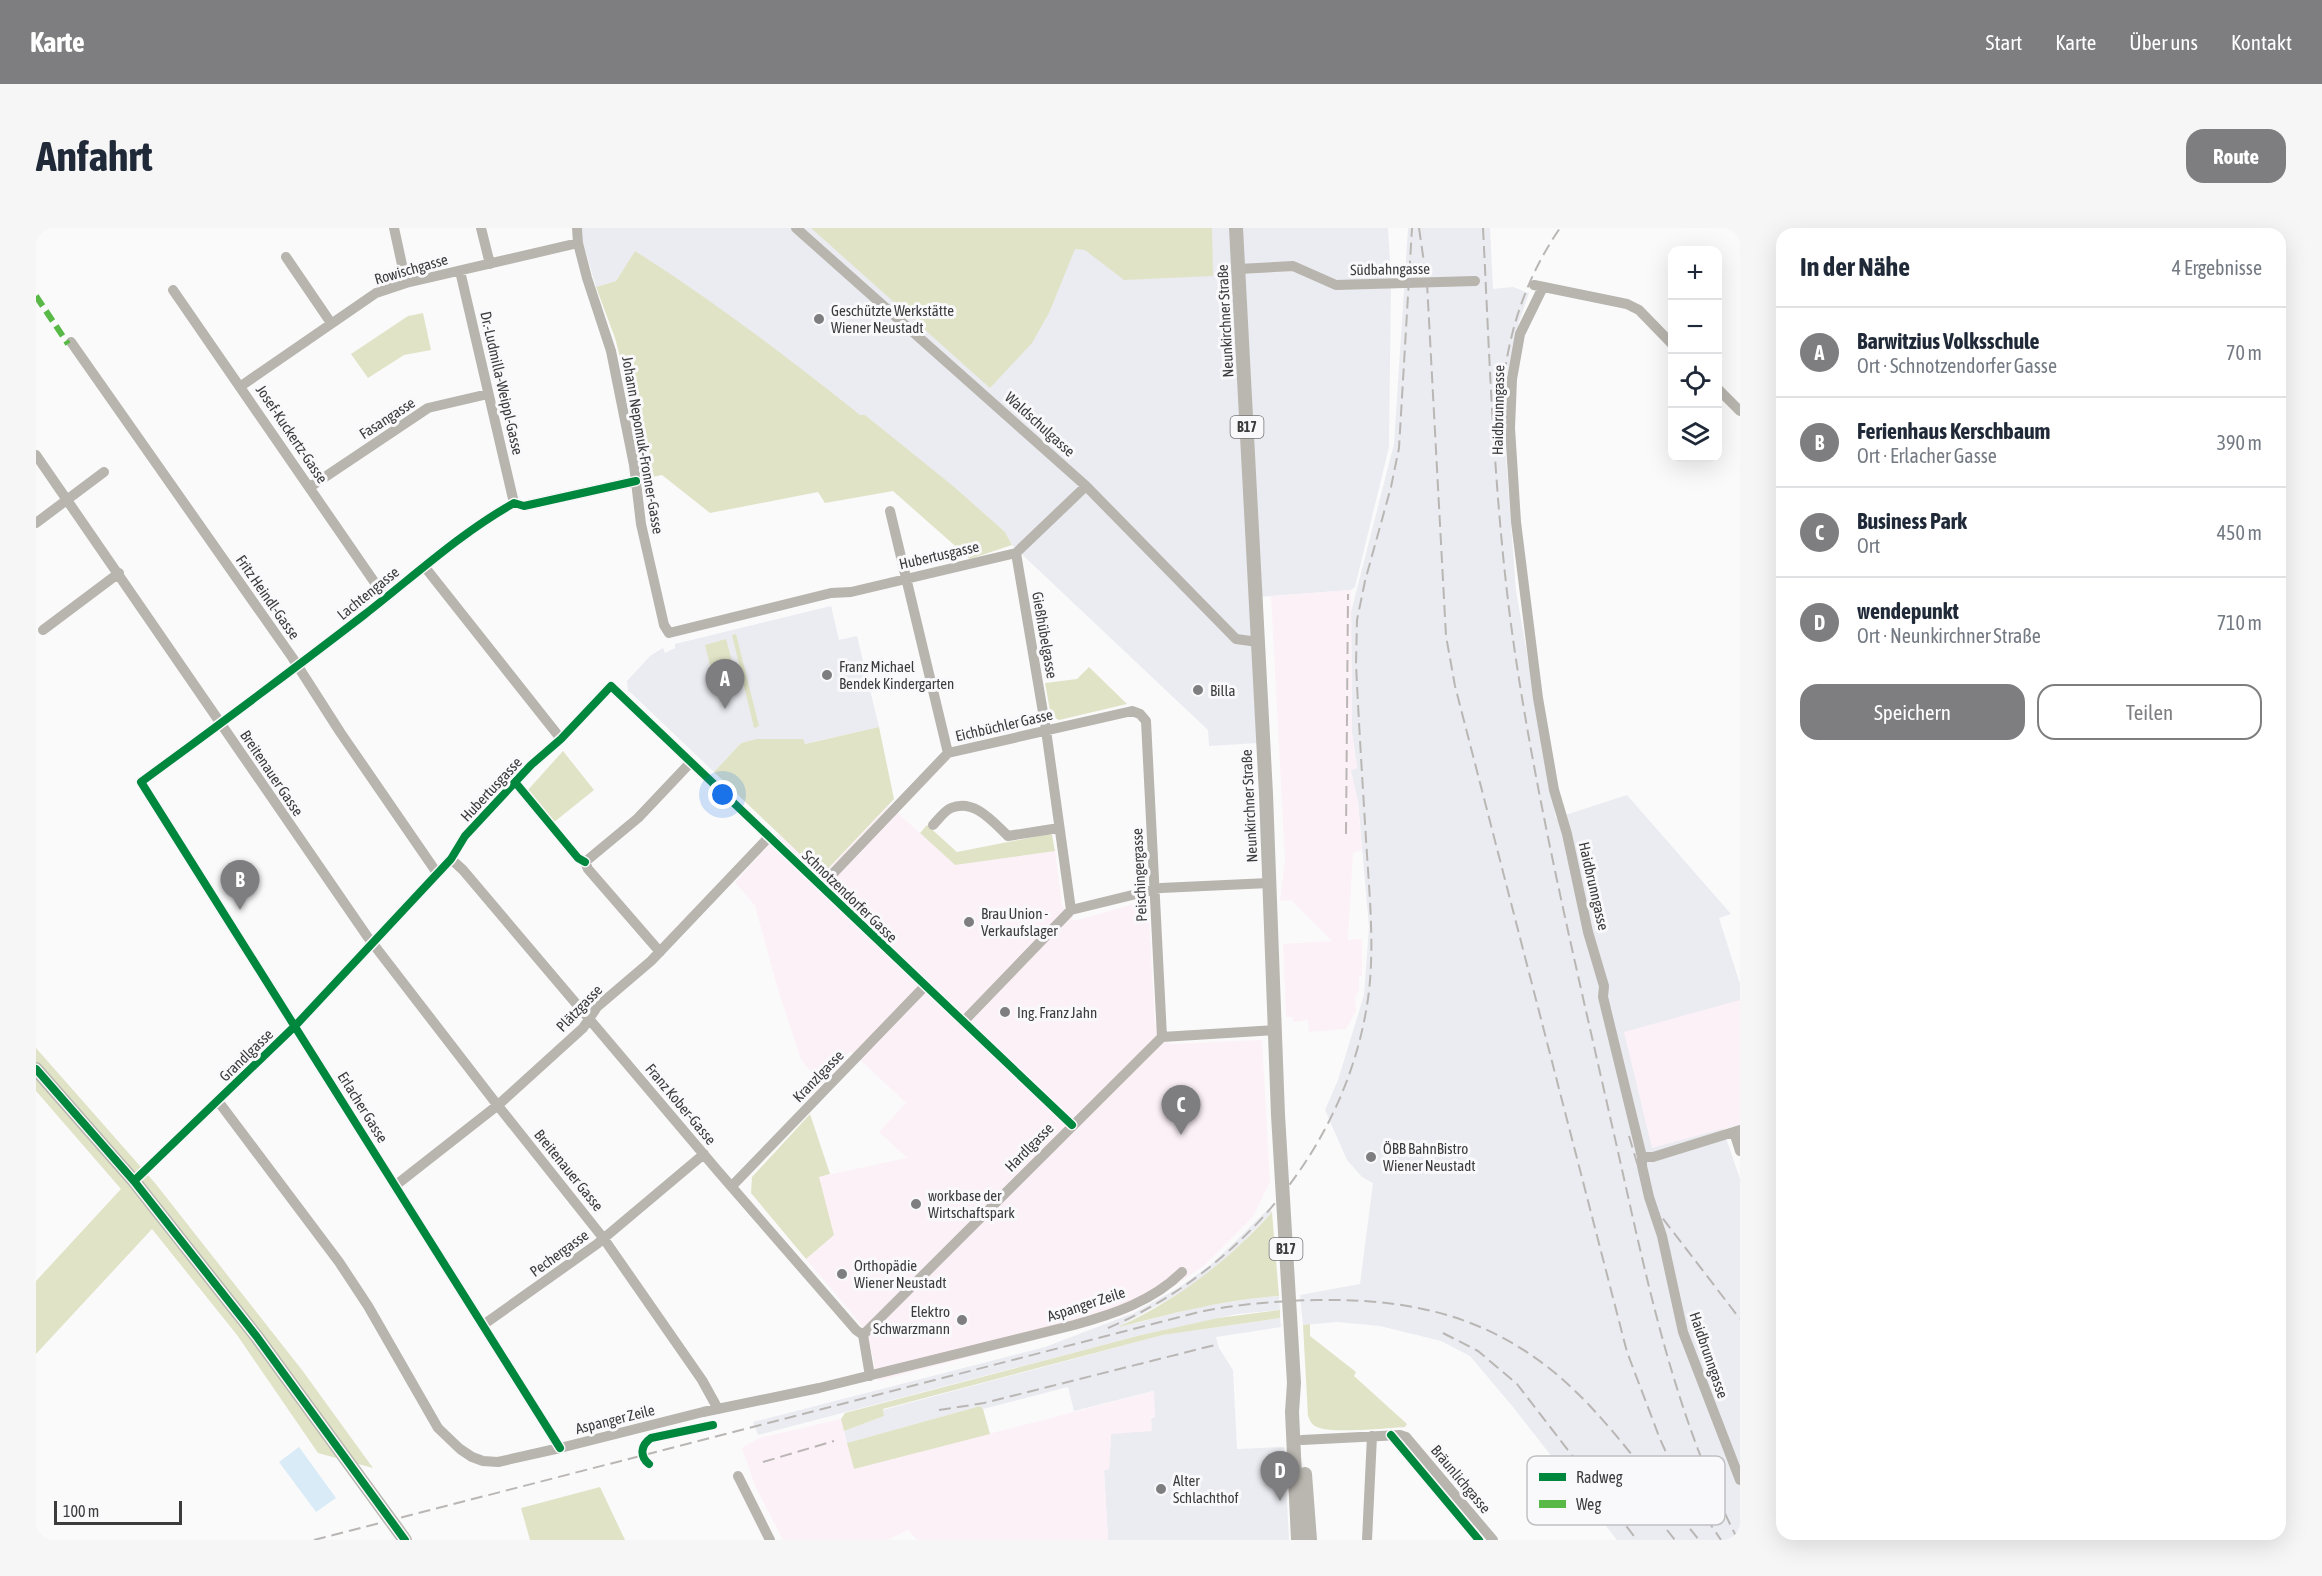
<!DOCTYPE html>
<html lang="de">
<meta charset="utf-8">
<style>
body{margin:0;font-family:"Asap Condensed",sans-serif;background:#f6f6f7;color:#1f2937}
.controls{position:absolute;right:18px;top:18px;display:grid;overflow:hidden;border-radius:12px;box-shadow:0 6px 24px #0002}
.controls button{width:54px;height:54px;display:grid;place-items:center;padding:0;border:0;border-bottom:2px solid #e0e1e3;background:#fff;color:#1f2937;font:30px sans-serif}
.scale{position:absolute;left:18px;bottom:15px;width:128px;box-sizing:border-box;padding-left:6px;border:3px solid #3c3c3d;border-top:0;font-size:16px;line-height:21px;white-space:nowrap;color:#3c3c3d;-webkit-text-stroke:4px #f9f9fc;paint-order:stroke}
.you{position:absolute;left:687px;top:567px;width:21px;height:21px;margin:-15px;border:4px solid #fff;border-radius:50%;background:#1a73e8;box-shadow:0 0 0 9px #1a73e833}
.badge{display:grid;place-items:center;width:39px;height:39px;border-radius:50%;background:#7e7e80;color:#fff;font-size:20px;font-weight:700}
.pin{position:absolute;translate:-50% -50px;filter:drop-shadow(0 2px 3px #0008)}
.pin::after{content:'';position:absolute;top:32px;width:21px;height:18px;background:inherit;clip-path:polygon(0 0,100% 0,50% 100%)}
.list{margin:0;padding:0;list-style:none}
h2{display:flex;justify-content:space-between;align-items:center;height:78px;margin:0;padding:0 24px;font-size:26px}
h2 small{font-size:20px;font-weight:400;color:#747a83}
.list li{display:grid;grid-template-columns:39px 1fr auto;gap:18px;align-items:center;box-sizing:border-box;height:90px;padding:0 24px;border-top:2px solid #e0e1e3}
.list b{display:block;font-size:22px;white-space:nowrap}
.list p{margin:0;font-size:20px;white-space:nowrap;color:#747a83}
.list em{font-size:20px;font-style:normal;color:#747a83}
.actions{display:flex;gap:12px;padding:18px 24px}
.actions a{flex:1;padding:14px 0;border:2px solid #7e7e80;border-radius:18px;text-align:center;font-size:21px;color:#7e7e80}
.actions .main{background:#7e7e80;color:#fff}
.icon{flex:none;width:33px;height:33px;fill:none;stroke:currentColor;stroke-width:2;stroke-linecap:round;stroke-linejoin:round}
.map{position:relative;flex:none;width:1704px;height:1312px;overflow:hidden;border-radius:18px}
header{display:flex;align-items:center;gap:36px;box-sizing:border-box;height:84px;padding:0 30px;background:#7e7e80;color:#fff}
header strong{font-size:28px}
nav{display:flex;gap:33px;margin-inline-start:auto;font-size:21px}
.intro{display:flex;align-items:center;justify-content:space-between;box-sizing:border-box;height:144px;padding:0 36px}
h1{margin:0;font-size:42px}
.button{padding:15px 27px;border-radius:18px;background:#7e7e80;color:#fff;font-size:21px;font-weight:700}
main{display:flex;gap:36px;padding:0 36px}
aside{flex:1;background:#fff;border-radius:18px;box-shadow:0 6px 24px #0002}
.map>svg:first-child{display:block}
</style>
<header>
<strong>Karte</strong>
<nav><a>Start</a><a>Karte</a><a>Über uns</a><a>Kontakt</a></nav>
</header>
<div class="intro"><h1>Anfahrt</h1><a class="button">Route</a></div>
<main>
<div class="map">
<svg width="1704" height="1312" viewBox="0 0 1704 1312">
<rect width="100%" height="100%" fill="#fafafb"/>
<path fill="#ebecf1" d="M546,0H1352L1355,51L1353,219L1319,359L1315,362L1222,369V515L1173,518L1172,502L976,317L969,304L829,187H824L599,23L580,53L560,59L547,14Z
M1372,0H1454L1457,61L1477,59L1493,65L1483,94L1472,143L1468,203L1480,363L1520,590L1591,567L1695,686L1683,690L1704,756V896L1687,901L1704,951V1312H1581L1477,1179L1434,1128L1405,1113L1344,1098L1301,1094L1267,1097L1264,1067L1324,1056L1337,955L1326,949L1311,932L1289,882L1302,852L1328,767L1333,699L1322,574L1314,541L1321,539L1316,505L1315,384L1358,216Z
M795,378L803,412L821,408L843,499L768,516L767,511H720L705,515L678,544L592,462L591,453L614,428L627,420L629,425L639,420V416Z
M1233,980L1236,984L1205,1016L1176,1042L1146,1064L1084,1098L1085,1099L1162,1079L1219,1070L1243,1068L1244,1082L1201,1086L1105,1107L722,1207L717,1194L1009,1119L1098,1085L1142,1060L1173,1038L1201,1012Z
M1244,1090L1245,1099L1180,1109L1183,1120L1197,1142L1201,1221L1248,1219L1253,1312H1072L1068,1242L1073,1241L1075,1206L1119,1189L1117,1163L1038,1183L1032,1159L947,1181L944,1178L811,1215L808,1203L848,1188L847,1182L1127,1107Z"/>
<path fill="#fcf1f7" d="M1315,362L1316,505L1321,540L1315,542L1322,574L1326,622L1317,625L1312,712L1326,711V748H1323V763L1319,769L1320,783L1310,801L1273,804L1272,792L1257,794V789H1250L1247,716L1296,713L1255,672L1244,673L1249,633L1235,368Z
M853,577L919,637L1019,623L1026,677L1038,693L1112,672L1119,795L1134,816L1226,812L1234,954L1217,989L1168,1038L1125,1067L1092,1085L1067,1094L842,1153L833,1111L823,1094L770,1031L798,1007L782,949L871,930L843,904L870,875L815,823L785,855L765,832L741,758L719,678L699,654L743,606L786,647Z
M1704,772V896L1616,920L1588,804Z
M1118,1163L1119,1189H1115L1116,1203L1075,1206L1073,1241L1068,1242L1072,1312H881L872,1302L851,1312H747L719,1258L706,1220L723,1210L805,1191L818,1241Z"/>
<path fill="#e1e3c6" d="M775,0H1176L1177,48L1088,52L1049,22L1039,21L1013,85L996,115L954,160Z
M599,23C678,73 751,129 824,187H829L917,258L969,304L976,317L934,331L857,263L789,275L782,264L674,285L626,247L608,251L584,129L579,110L560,59L580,53Z
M387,85L395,122L368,127L332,150L315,126L372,88Z
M700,406L723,498L718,500L696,407Z
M690,411L700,448L678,454L669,417Z
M1053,439L1091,476L1023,492L1015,488L1009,455L1041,451Z
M843,499L858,571L786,647L678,544L705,515L720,511H767L769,516Z
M527,523L558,562L517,595L491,563Z
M891,597L921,624L1013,606L1016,607L1019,623L919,637L884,605Z
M0,820L119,955L266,1142L337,1240L282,1225L201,1107L116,1001L0,1126V1053L85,961L0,863Z
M774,886L794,946L783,949L798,1007L770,1031L715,965L716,949Z
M1236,984L1243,1068C1188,1072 1137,1085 1084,1099V1098C1143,1071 1193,1032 1236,984Z
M1244,1082V1090L1127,1107L847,1181L848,1188L808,1203L805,1191L809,1185L1105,1107L1182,1090Z
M1274,1096V1108L1320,1144L1318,1148L1371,1196L1369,1199C1351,1200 1294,1206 1281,1199C1276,1197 1274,1193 1272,1188L1267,1097Z
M944,1178L947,1181L954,1206L818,1241L811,1215Z
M564,1259L589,1312H494L485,1280Z"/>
<path fill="#daebf8" d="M263,1219L300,1270L280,1284L243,1234Z"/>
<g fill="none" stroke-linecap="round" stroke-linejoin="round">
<path stroke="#b8b4ae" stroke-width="10" d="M358,0L370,55
M445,0L454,36
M541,0L542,15L551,50L575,123L598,237L605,296L628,397L633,405L795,365L815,364L980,325L1050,258
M760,0L1050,258L1200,411L1222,414
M250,29L295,95
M1202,41L1257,38L1300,57L1439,53
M424,43L478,275
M1498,57L1591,76L1603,82L1636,116
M1507,59L1484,106L1476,151L1474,200L1480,294L1502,470L1518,562L1531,606L1552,704L1568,758L1567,769L1606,929V938L1613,969L1626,1008L1647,1104L1704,1252
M137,62L348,368
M35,114L256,429L304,504L401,645
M205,158L340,65L370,55L542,15
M1682,161L1704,183
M0,227L331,708L459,874L568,1011L666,1152L682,1181
M274,259L392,180L452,166
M854,283L912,525
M0,295L68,244
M980,325L1010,502L1035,682
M388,338L525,511
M7,402L83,345
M897,597C902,592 908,583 915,580C938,570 957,594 972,608L1023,600
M415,631L427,642L681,942L820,1102L827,1107L834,1148
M785,658L912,525L1096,483L1104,486L1110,493L1126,809
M624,724L552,641L549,634L602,590L654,535
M927,794L1035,682L1125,660L1233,655
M182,873L303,1034L332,1078L402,1200L424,1221L436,1229L447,1233L462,1234L524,1220L667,1184L783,1160L1038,1097C1078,1086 1117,1073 1146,1044
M1698,904L1704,923
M1606,929H1617L1704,902
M98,953L260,797L415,631L429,608L495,537L525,511L575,458L1036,897
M360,957L462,877L547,800L561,779L615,733L733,609
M696,958L889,758
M447,1097L561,1016L668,926
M827,1107L1126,809L1240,802
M1266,1212L1364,1207L1370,1209L1457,1312
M524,1220L105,554C180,499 254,444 328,387C377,349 423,306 478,275L488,278L600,253
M702,1248L734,1312
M1331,1312L1336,1208"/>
<path stroke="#bab7b0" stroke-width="14" d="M1200,0L1230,566L1242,887L1258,1155L1256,1184L1262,1312
M0,841L98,953L221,1109L369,1312
M1269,1246L1274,1312"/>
<path stroke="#b9b6b4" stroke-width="2" stroke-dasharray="12 6" stroke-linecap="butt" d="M1383,0L1391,55L1410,408L1419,458L1591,1124L1624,1211L1639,1244L1685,1312
M1447,0C1454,137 1458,275 1477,411C1500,573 1539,733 1575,893C1608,1036 1634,1180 1702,1312
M1465,200C1465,127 1483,60 1524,0
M1310,606L1312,366
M1593,908L1604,945L1618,979L1704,1091
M1072,1100C1208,1042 1315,912 1333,763C1338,718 1334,672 1331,627C1327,563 1323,499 1320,436L1321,392L1329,353L1355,259L1363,220L1376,0
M1407,1105L1442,1123L1481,1156L1601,1312
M903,1182L948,1175L1179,1117
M727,1234L798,1213
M1631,1302L1639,1312
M278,1312L1163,1084C1202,1076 1240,1073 1280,1072C1391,1070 1476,1095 1554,1178C1593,1220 1627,1267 1663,1312"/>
<path stroke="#58b947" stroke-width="6" stroke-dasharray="12 6" stroke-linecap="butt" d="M0,68L32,116"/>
<defs>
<path id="cycleway" d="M479,554L542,630L549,634
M0,841L98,953L221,1109L369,1312
M98,953L260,797L415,631L429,608L495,537L525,511L575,458L1036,897
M1355,1207L1443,1312
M524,1220L105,554C180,499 254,444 328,387C377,349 423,306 478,275L488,278L600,253
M613,1236C603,1228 605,1217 615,1210L677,1197"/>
</defs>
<use href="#cycleway" stroke="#f9f9fc" stroke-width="11"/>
<use href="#cycleway" stroke="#00873e" stroke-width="8"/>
</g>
<g fill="#7e7e80" stroke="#f9f9fc" stroke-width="2">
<circle cx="783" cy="91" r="6"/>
<circle cx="791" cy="447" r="6"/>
<circle cx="1162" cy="462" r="6"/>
<circle cx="933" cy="694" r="6"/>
<circle cx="969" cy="784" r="6"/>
<circle cx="1335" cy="929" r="6"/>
<circle cx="880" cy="976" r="6"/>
<circle cx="806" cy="1046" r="6"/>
<circle cx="926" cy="1092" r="6"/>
<circle cx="1125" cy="1261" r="6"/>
</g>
<g text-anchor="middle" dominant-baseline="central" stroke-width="6" stroke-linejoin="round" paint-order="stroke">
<g fill="#f9f9fc" stroke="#757576" stroke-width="1.5">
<rect x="1194.5" y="188" width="33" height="22" rx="4.5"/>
<rect x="1233.5" y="1010" width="33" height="22" rx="4.5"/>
</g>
<g font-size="14" font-weight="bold" fill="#3c3c3d">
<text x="1211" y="199">B17</text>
<text x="1250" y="1021">B17</text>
</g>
<g font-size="15" fill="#3c3c3d" stroke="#f9f9fc">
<text transform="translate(375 41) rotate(-16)">Rowischgasse</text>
<text transform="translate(1354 41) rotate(-1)">Südbahngasse</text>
<text transform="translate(1189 93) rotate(-93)">Neunkirchner Straße</text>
<text transform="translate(466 155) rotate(77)">Dr.-Ludmilla-Weippl-Gasse</text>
<text transform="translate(1462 182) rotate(-89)">Haidbrunngasse</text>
<text transform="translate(351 190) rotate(-33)">Fasangasse</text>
<text transform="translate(1004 196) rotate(42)">Waldschulgasse</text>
<text transform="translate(256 206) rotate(56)">Josef-Kuckertz-Gasse</text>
<text transform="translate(607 217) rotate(80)">Johann Nepomuk-Fronner-Gasse</text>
<text transform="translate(903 327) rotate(-13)">Hubertusgasse</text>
<text transform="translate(332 365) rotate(-39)">Lachtengasse</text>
<text transform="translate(232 369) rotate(55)">Fritz Heindl-Gasse</text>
<text transform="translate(1009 407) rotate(80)">Gießhübelgasse</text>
<text transform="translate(968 497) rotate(-13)">Eichbüchler Gasse</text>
<text transform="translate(236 545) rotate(56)">Breitenauer Gasse</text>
<text transform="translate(455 561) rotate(-47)">Hubertusgasse</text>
<text transform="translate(1213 578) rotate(-93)">Neunkirchner Straße</text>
<text transform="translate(1103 647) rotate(-93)">Peischingergasse</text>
<text transform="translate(1558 658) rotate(77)">Haidbrunngasse</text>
<text transform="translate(814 668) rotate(44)">Schnotzendorfer Gasse</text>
<text transform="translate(543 780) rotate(-46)">Plätzgasse</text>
<text transform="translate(210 827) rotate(-44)">Grandlgasse</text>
<text transform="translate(782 848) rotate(-46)">Kranzlgasse</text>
<text transform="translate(645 876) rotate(50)">Franz Kober-Gasse</text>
<text transform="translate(327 879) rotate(58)">Erlacher Gasse</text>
<text transform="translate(993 919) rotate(-45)">Hardlgasse</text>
<text transform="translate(533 942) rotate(51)">Breitenauer Gasse</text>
<text transform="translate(523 1025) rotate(-36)">Pechergasse</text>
<text transform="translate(1050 1076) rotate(-18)">Aspanger Zeile</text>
<text transform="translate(1673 1127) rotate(71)">Haidbrunngasse</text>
<text transform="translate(579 1191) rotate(-14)">Aspanger Zeile</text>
<text transform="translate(1425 1251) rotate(50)">Bräunlichgasse</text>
</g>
<g font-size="15" fill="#3c3c3d" stroke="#f9f9fc" text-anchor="start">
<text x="795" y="82">Geschützte Werkstätte<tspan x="795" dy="17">Wiener Neustadt</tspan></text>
<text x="803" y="438">Franz Michael<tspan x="803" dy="17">Bendek Kindergarten</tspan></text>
<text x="1174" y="462">Billa</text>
<text x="945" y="685">Brau Union -<tspan x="945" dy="17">Verkaufslager</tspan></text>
<text x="981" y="784">Ing. Franz Jahn</text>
<text x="1347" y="920">ÖBB BahnBistro<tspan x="1347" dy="17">Wiener Neustadt</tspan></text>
<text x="892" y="967">workbase der<tspan x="892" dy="17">Wirtschaftspark</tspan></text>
<text x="818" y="1037">Orthopädie<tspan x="818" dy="17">Wiener Neustadt</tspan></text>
<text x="914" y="1083" text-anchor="end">Elektro<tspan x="914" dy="17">Schwarzmann</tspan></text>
<text x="1137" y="1252">Alter<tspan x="1137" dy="17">Schlachthof</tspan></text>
</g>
</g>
<rect x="1491" y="1228" width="198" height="69" rx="9" fill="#f9f9fc" stroke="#c0c0c3" stroke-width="1.5"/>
<rect x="1503" y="1245" width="27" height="8" fill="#00873e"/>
<rect x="1503" y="1272" width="27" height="8" fill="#58b947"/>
<g font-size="16" fill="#3c3c3d">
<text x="1540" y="1255">Radweg</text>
<text x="1540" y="1282">Weg</text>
</g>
</svg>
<div class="controls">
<button>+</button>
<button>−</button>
<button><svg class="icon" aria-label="locate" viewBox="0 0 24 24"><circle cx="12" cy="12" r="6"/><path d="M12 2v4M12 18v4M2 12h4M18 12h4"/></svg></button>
<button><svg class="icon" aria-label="layers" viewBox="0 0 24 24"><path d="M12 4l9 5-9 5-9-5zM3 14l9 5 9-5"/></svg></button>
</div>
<div class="scale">100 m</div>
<div class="you"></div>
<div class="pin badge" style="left:689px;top:481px">A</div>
<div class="pin badge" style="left:204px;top:682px">B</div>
<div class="pin badge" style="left:1145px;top:907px">C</div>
<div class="pin badge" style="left:1244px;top:1273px">D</div>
</div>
<aside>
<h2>In der Nähe<small>4 Ergebnisse</small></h2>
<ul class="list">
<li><span class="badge">A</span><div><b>Barwitzius Volksschule</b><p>Ort · Schnotzendorfer Gasse</p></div><em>70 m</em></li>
<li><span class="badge">B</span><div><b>Ferienhaus Kerschbaum</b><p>Ort · Erlacher Gasse</p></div><em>390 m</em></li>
<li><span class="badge">C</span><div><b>Business Park</b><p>Ort</p></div><em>450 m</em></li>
<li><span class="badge">D</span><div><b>wendepunkt</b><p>Ort · Neunkirchner Straße</p></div><em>710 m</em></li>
</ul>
<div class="actions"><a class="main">Speichern</a><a>Teilen</a></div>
</aside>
</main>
